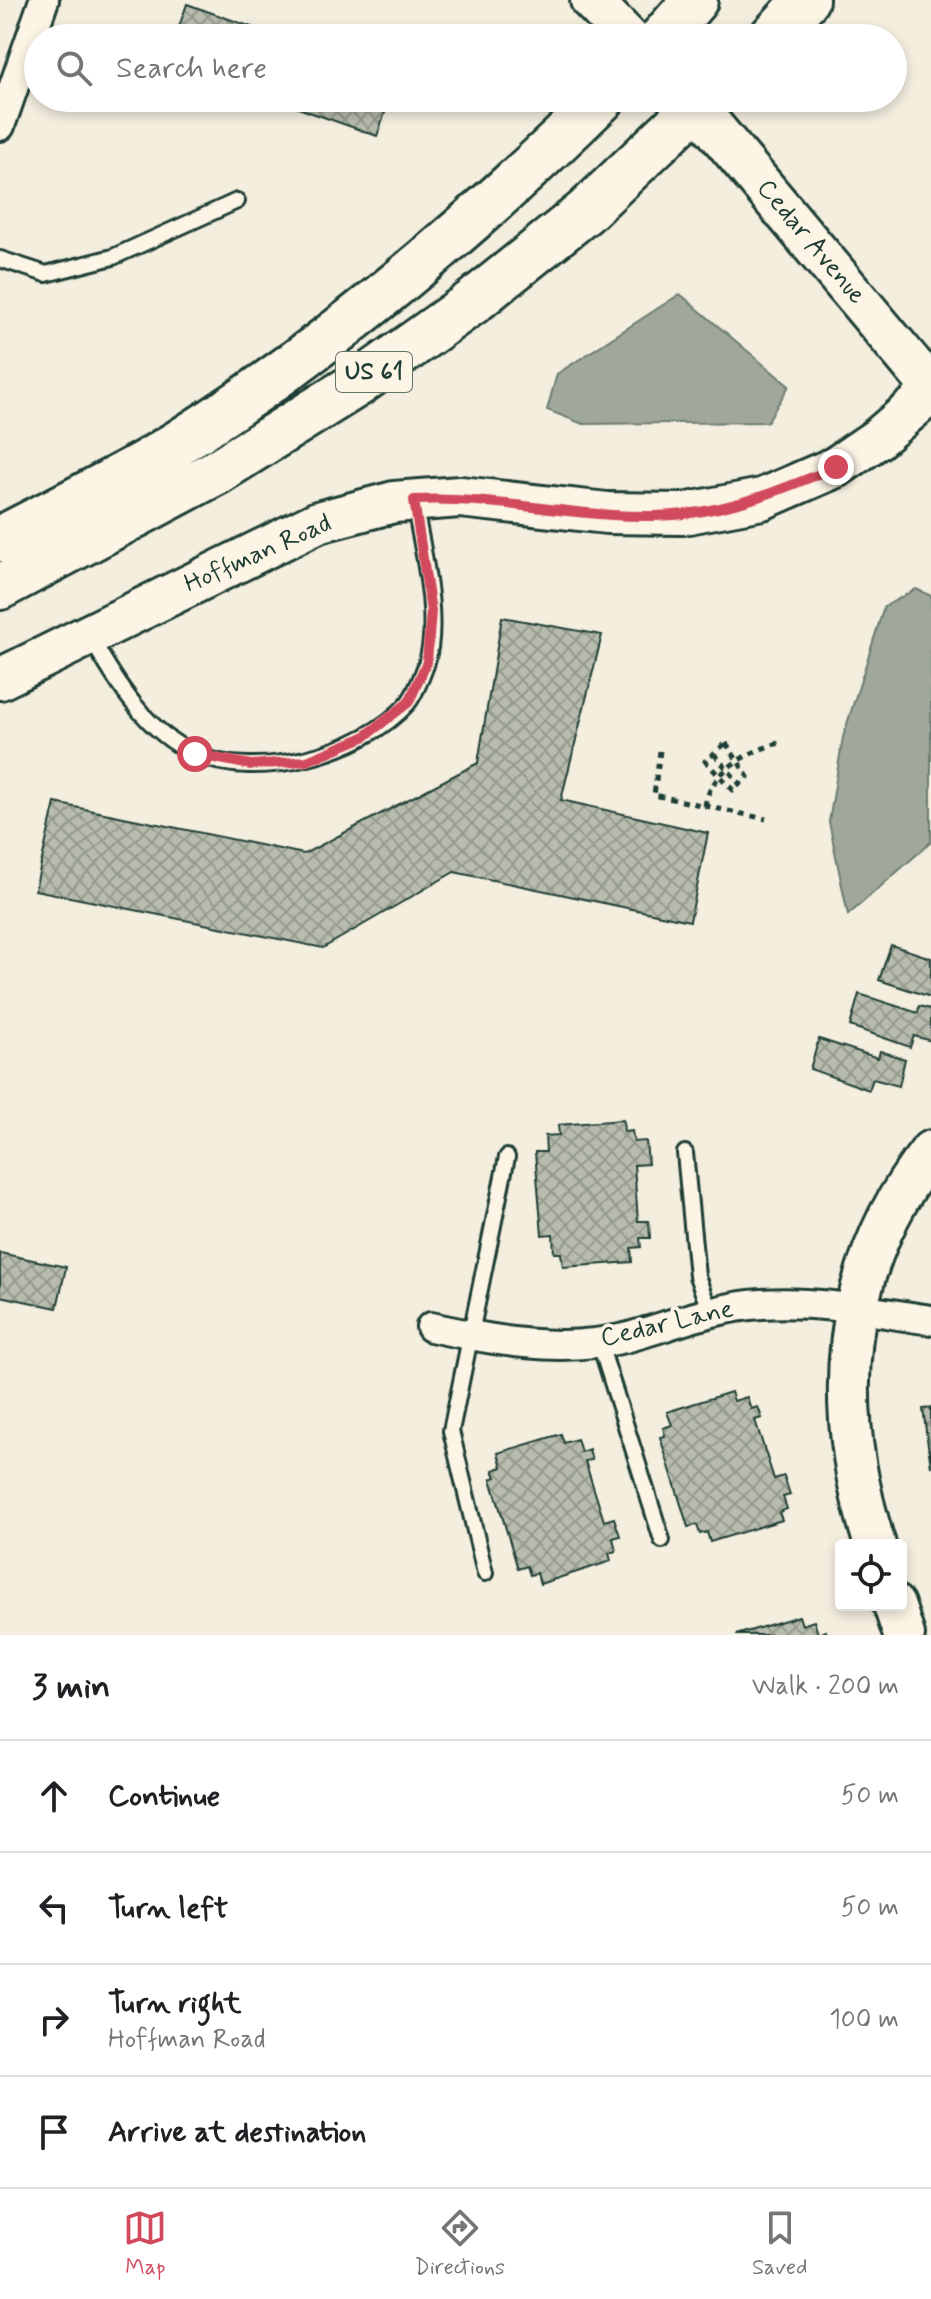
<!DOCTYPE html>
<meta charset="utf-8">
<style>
body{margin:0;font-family:Mynerve,sans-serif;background:#f6f6f6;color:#202124}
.controls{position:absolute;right:24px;bottom:24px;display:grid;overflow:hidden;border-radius:8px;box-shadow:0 4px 12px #0003}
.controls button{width:72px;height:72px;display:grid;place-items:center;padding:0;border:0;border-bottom:2px solid #e0e0e0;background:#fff;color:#202124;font:40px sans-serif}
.stop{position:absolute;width:24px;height:24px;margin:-18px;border:6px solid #d1495b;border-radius:50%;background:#fff}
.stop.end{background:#d1495b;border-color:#fff;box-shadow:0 2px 8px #0008}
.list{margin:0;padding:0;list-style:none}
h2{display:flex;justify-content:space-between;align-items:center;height:104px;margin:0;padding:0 32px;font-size:34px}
h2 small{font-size:26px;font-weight:400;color:#757577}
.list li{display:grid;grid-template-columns:52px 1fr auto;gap:24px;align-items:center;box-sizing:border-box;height:112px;padding:0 32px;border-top:2px solid #e0e0e0}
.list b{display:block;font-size:30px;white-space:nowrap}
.list p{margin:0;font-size:26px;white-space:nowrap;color:#757577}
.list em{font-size:26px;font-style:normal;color:#757577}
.icon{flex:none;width:44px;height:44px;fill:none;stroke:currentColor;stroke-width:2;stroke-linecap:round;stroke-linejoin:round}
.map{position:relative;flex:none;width:931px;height:1635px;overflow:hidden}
.search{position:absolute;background:#fff;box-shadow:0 4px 12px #0003;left:24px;right:24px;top:24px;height:88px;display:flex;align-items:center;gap:20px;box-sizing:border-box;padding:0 28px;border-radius:44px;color:#757577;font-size:30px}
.sheet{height:552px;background:#fff}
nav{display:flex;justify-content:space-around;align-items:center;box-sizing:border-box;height:112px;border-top:2px solid #e0e0e0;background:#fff;font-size:22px;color:#757577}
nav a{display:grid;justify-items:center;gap:4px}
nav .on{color:#d1495b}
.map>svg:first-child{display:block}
</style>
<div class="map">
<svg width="931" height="1635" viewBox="0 0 931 1635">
<defs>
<pattern id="building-cross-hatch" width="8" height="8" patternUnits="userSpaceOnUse" patternTransform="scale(2)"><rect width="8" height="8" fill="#b8bcae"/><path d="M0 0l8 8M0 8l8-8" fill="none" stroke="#959a8e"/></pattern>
</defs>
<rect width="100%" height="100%" fill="#f3eede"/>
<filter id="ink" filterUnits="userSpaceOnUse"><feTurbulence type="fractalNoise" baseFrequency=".0125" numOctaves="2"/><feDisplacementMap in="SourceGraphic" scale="16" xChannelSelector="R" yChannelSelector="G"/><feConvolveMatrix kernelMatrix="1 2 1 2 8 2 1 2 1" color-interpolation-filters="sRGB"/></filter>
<g filter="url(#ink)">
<path fill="#a0a89b" stroke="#6c7d72" stroke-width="2" d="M680,294L789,386L767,422L583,424L547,410L557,374Z
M916,589L931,596V842L848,915L829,822L843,737L884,607Z"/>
<path fill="url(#building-cross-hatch)" stroke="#1f3d34" stroke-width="2" d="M187,4L282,38H175Z
M270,98H390L377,136Z
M502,617L602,635L561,800L708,833L690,921L454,872L323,948L35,890L55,803L304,854L478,763Z
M891,945L931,958V997L879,980Z
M859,994L918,1013L919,1006L931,1009V1041L914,1036L910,1047L850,1026Z
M819,1039L878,1058L880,1051L905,1059L899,1086L873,1079L869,1090L810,1069Z
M623,1120L624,1132L632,1131L634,1142L646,1141L648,1164L634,1165L638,1221H649L650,1238H640L641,1247L631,1248L632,1262L563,1267L561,1253H554L553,1234L542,1235L535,1152H546L545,1136L559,1135L558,1125Z
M0,1253L66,1267L57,1308L0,1296Z
M731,1392L734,1401L747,1397L751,1409L758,1407L762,1418L755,1420L774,1479L784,1476L790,1495L783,1497L787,1509L779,1512L782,1520L710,1542L707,1532L700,1534L697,1525L688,1527L660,1437L665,1436L663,1428L672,1425L667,1412Z
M931,1408V1467L923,1409Z
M561,1434L564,1443L577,1439L581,1452L589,1449L592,1460L585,1461L604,1521L614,1518L620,1536L613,1538L616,1551L609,1553L611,1561L540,1584L537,1573L530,1575L527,1566L518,1569L491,1479L496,1477L493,1470L502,1467L498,1453Z
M799,1616L802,1625L814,1621L818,1634L826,1631L827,1635H736Z"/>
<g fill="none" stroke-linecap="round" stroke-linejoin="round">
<defs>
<path id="lane" d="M0,259L46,274L113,257L237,201
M91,638C116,682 146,732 195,754C257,782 363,754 408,703C415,694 422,676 426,665C441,620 422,548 414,502
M685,1153L697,1276L710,1312
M599,1341L662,1540
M485,1573L451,1431L507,1157"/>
<path id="street" d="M0,126L44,0
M431,1327C495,1341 560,1353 625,1338C670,1326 714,1307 761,1304C818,1300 875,1312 931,1320"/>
<path id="secondary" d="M591,0L628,38
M689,98L931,387
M0,679L318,522L394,502L460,497L607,513L683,514L762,499L836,467L877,439L931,393
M875,1545C831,1407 838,1269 931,1151
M894,1605L904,1635"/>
<path id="primary" d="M662,38L695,0
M771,38L806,0
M0,539C50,513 101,488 150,460C315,361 466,232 603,98
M0,587L215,473L359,383L474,301L585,212L705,98"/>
</defs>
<use href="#lane" stroke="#1f3d34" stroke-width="20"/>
<use href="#street" stroke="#1f3d34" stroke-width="34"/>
<use href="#secondary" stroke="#1f3d34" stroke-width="46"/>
<use href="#primary" stroke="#1f3d34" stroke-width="50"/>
<path stroke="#1f3d34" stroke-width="5" stroke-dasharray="6 6" stroke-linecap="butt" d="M726,743L748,777L733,790L705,761Z
M660,751L654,795L766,819
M714,754L740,784
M705,806C710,770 752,749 784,742"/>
<use href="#lane" stroke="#fcf5e5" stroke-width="14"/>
<use href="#street" stroke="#fcf5e5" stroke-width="28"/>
<use href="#secondary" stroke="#fcf5e5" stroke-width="40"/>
<use href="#primary" stroke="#fcf5e5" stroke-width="44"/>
</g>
</g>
<g fill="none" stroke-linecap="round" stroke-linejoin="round" filter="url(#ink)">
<path stroke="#d1495b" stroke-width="10" d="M195,754L251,765L307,761L364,737L409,702L427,662L431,611L414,500C504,495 594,524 684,514C738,508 786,488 836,467"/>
</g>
<g text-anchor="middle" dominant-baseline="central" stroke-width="7" stroke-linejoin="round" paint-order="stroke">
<rect fill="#fcf5e5" stroke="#617469" stroke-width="2" x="336" y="352" width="76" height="40" rx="6"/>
<g font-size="24" font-weight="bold" fill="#1f3d34">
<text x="374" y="372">US 61</text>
</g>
<g font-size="26" fill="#1f3d34" stroke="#fcf5e5">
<text transform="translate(811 242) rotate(50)">Cedar Avenue</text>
<text transform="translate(258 554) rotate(-24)">Hoffman Road</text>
<text transform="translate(667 1324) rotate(-13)">Cedar Lane</text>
</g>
</g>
</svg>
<div class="controls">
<button><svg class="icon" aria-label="locate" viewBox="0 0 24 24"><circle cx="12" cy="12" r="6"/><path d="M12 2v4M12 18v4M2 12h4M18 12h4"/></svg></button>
</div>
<div class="stop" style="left:195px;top:754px"></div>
<div class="stop end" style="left:836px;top:467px"></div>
<div class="search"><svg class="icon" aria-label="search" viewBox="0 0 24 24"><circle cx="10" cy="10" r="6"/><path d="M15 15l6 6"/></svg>Search here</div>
</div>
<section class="sheet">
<h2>3 min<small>Walk · 200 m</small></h2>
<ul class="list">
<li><svg class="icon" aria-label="ahead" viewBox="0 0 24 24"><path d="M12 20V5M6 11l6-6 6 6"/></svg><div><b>Continue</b></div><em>50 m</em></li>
<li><svg class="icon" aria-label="left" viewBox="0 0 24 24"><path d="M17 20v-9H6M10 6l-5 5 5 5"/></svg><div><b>Turn left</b></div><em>50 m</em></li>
<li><svg class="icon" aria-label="right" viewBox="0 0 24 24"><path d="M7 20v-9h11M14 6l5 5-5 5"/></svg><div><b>Turn right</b><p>Hoffman Road</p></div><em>100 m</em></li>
<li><svg class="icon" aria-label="arrive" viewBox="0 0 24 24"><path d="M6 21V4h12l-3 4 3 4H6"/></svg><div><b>Arrive at destination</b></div></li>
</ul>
</section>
<nav>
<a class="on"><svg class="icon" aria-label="map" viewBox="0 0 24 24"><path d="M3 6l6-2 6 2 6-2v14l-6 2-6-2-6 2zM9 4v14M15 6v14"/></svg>Map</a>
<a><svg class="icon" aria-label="directions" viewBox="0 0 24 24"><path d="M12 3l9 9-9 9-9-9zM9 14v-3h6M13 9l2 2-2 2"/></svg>Directions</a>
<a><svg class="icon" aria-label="saved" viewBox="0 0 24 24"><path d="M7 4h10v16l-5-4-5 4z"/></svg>Saved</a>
</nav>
